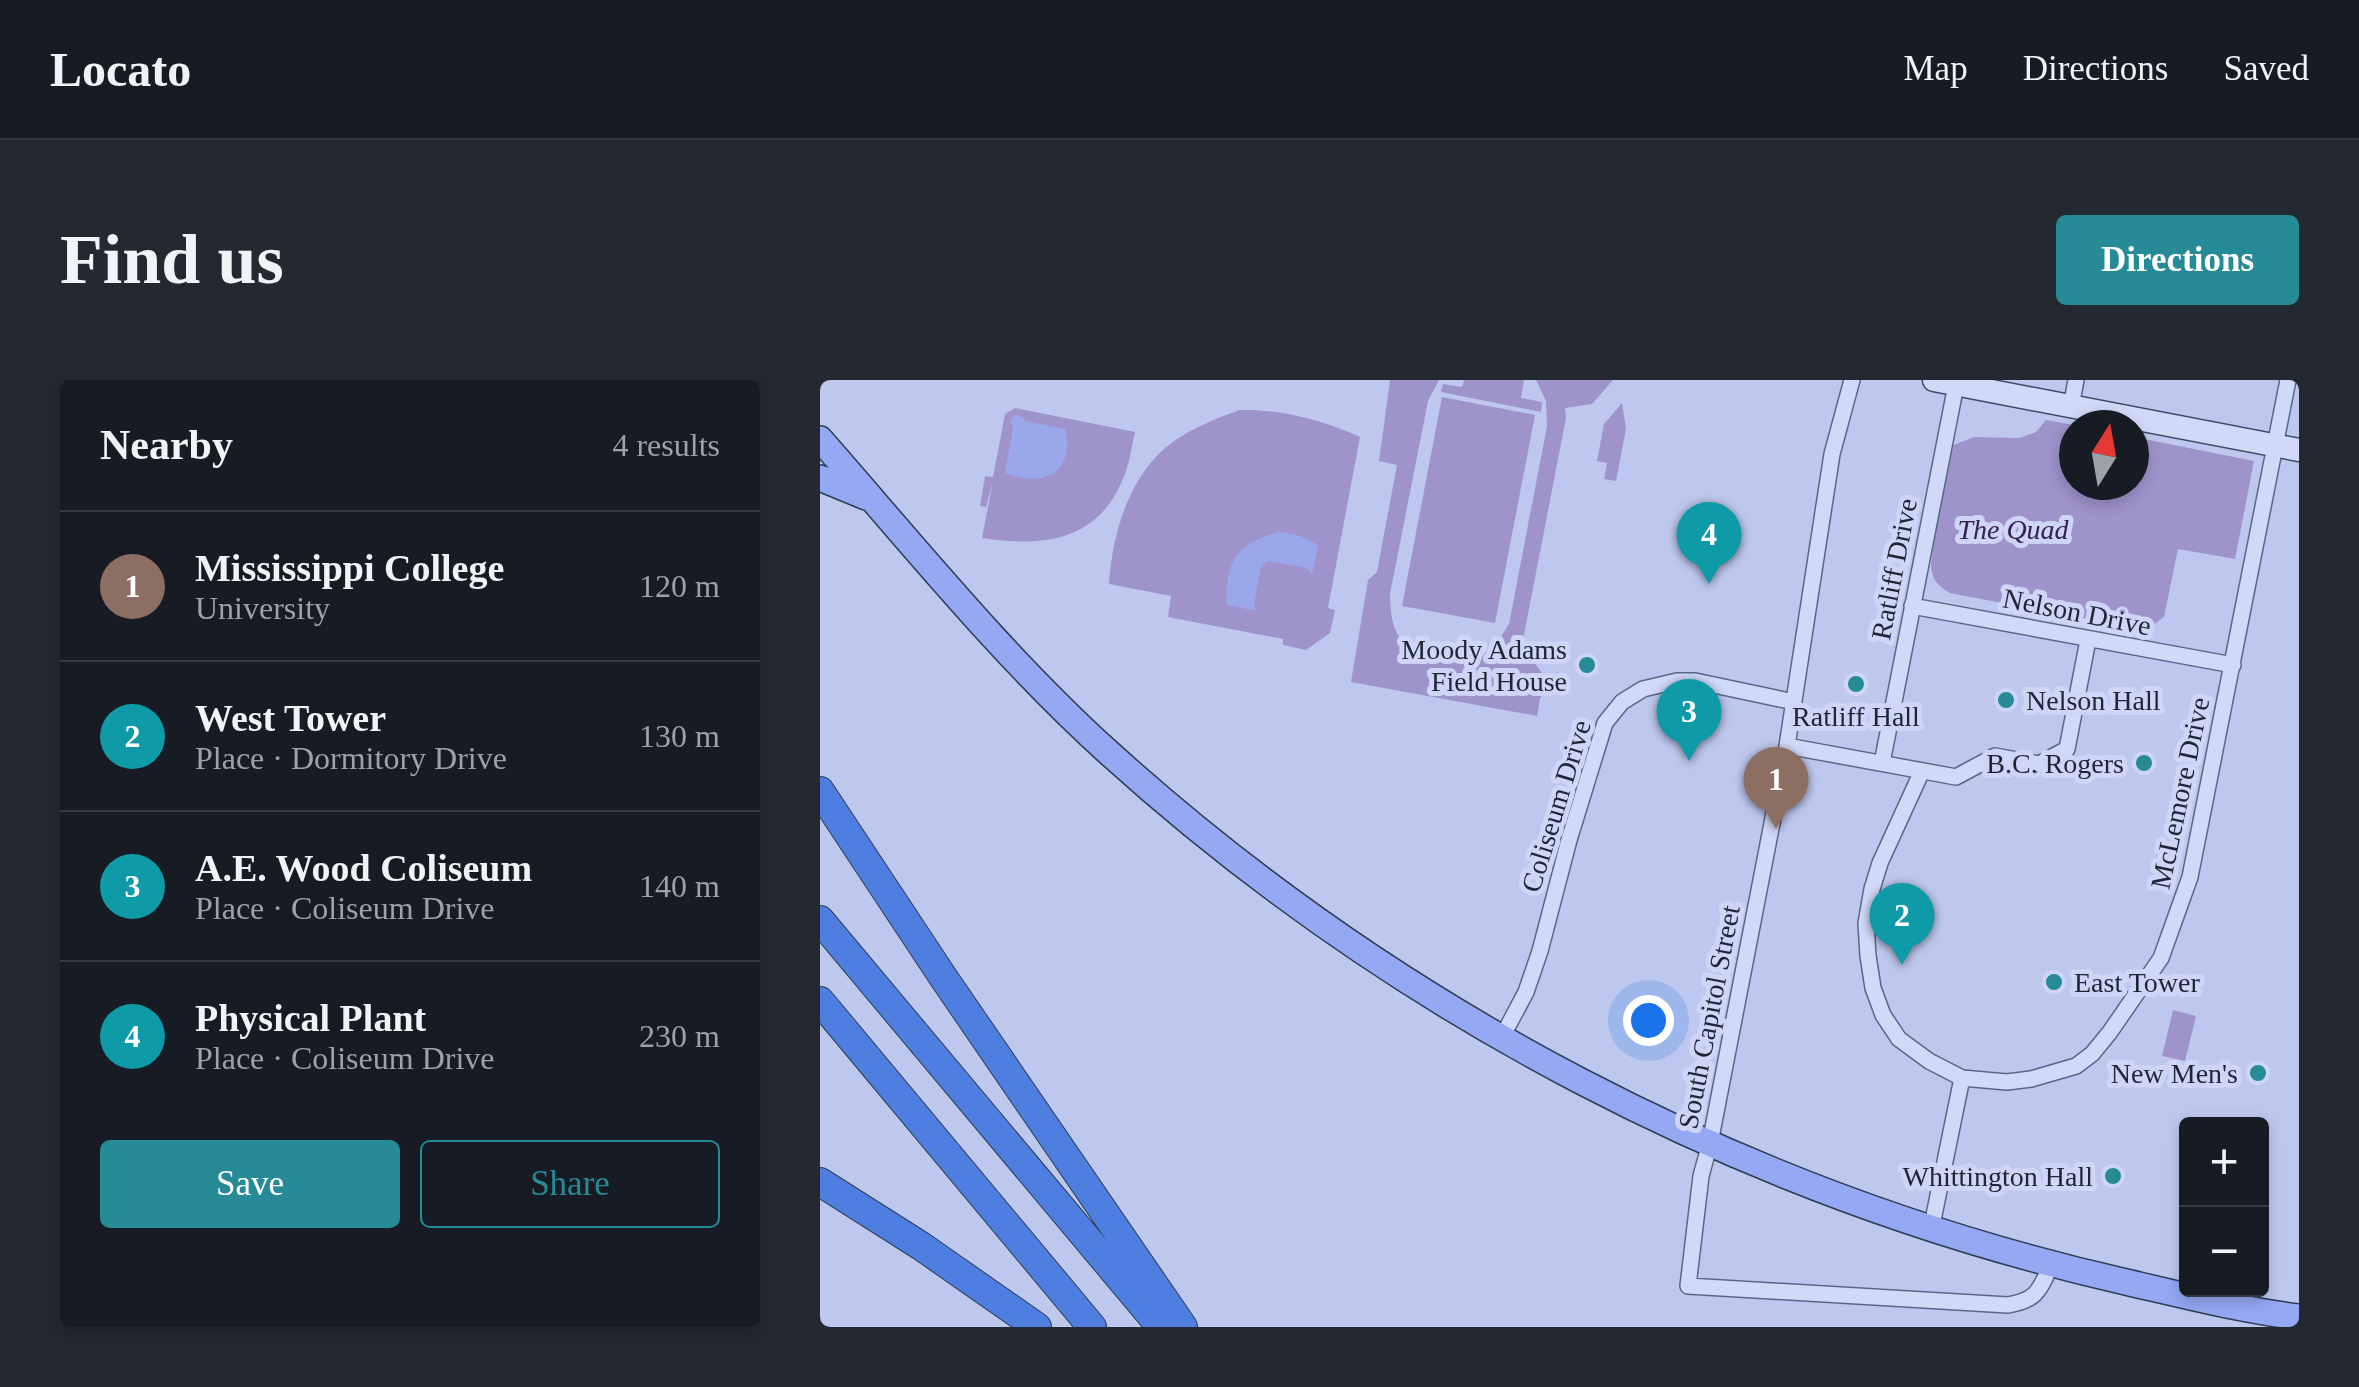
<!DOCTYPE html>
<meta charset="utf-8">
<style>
body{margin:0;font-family:"Times New Roman",serif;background:#242831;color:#f1f3f6}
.controls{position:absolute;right:30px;bottom:30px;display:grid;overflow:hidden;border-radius:10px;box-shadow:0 5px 15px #0003}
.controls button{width:90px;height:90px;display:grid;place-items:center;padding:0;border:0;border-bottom:2px solid #363941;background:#171b24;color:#f1f3f6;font:50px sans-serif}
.compass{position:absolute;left:1239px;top:30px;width:90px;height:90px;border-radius:50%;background:#171b24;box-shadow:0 5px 15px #0003;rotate:11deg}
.you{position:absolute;left:828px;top:640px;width:35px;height:35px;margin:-25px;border:8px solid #fff;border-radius:50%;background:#1a73e8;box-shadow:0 0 0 15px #1a73e833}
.badge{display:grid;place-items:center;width:65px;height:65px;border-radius:50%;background:#268b96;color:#fff;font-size:32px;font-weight:700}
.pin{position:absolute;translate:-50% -82px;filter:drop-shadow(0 2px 5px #0008)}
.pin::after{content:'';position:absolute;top:52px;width:35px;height:30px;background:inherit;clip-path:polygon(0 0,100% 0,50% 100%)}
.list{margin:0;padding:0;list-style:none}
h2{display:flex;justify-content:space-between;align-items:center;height:130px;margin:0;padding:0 40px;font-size:42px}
h2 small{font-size:32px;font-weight:400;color:#9ea1a6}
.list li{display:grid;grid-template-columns:65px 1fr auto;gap:30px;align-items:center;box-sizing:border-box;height:150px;padding:0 40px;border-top:2px solid #363941}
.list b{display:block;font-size:38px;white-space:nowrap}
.list p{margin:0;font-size:32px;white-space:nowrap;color:#9ea1a6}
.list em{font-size:32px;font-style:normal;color:#9ea1a6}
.actions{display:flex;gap:20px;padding:30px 40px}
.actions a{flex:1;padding:22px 0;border:2px solid #268b96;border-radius:10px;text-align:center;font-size:35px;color:#268b96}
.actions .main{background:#268b96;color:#fff}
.map{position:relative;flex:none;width:1479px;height:947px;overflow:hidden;border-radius:10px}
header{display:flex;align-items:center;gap:60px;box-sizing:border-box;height:140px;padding:0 50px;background:#171b24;border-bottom:2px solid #363941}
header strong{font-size:48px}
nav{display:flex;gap:55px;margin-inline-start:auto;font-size:35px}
.intro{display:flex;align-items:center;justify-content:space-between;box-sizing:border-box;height:240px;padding:0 60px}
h1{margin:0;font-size:70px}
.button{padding:25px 45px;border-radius:10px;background:#268b96;color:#fff;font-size:35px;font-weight:700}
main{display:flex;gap:60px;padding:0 60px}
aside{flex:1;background:#171b24;border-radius:10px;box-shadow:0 5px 15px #0003}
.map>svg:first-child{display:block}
</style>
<header>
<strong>Locato</strong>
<nav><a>Map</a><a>Directions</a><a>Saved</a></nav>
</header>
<div class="intro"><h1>Find us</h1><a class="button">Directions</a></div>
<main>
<aside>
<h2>Nearby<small>4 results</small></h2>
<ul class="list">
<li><span class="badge" style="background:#8d6e63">1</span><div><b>Mississippi College</b><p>University</p></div><em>120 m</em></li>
<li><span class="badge" style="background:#0f9aa8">2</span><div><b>West Tower</b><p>Place · Dormitory Drive</p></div><em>130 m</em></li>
<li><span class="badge" style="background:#0f9aa8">3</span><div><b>A.E. Wood Coliseum</b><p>Place · Coliseum Drive</p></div><em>140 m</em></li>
<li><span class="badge" style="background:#0f9aa8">4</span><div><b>Physical Plant</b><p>Place · Coliseum Drive</p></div><em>230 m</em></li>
</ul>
<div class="actions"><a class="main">Save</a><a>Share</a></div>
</aside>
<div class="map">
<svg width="1479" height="947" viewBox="0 0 1479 947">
<rect width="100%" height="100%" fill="#bec8ee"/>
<path fill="#9f93cc" d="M570,0H619L608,21L570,214C570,234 573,261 594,270C603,274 616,274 626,276C636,278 646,282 657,278C672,273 681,257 689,244L727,46L726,21L716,0H793L772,24L745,28L746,38L702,265L732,307L720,318L717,336L531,302L548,200L557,192L577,85L559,81Z
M644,0H704L701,18L722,22L721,32L621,12L623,4L642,7Z
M622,17L715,35L675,243L582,226Z
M802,23L806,49L796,101L784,99L787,83L777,81L784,44Z
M195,28L315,52C312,65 310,79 306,91C282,160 227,168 162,158L173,101L166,127L160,126L165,96L173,97L185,34Z
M420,30C461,29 502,40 540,57L508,228L515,230L510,253L486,270L463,265V259L348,237L351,216L289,204C292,157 307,102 344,69C365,51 394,39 420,30Z
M1226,40L1254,45V105H1314V57L1434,81L1415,179L1358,169L1344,237L1325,251L1130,213C1117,205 1112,200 1111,184L1124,92L1131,66L1154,57L1199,58L1216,52Z
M1353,630L1376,636L1365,681L1342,676Z"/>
<path fill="#9ba7eb" d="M195,35L202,37L205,41L246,49C254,94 223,108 185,93L193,47L190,43L191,38Z
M459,152C474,154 486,156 498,166L492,194L487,188L448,181L441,186L434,224L437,231L407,225C404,183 417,163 459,152Z"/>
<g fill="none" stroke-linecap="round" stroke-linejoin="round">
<defs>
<path id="street" d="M1032,0L1012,74L967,366L890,763L881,796L868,906L1188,925C1217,920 1219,911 1231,885
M1251,27L1256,0
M1092,226L1413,285
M967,366L1136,397L1175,376L1219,384L1247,369L1268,260
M1062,383L1136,5
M1102,391L1060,483L1052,509L1046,543L1048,576L1053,608L1063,635L1079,659L1109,681L1142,698L1187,702L1211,699L1256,686L1272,674L1290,652L1341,578L1370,497L1468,0
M681,659L706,612L720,571L749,460L785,343L802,322L823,309L857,301H875L974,322
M1111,850L1142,698"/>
<path id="secondary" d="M1114,0L1479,70"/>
<path id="primary" d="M0,59C93,165 183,277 288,372C575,632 928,816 1306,902C1363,915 1420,930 1479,937
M0,98L46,117"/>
<path id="highway" d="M0,411L123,597L363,947
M0,540L341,947
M0,621L272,947
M0,802L101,866L217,947"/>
</defs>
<use href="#street" stroke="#576887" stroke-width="18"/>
<use href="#secondary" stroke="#3a4c68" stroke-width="25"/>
<use href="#primary" stroke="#2c3d54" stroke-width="28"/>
<use href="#highway" stroke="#2c3d54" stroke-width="30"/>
<use href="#street" stroke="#d1d9f9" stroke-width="15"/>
<use href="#secondary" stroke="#d1d9f9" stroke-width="22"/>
<use href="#primary" stroke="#95a8f3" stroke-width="25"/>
<use href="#highway" stroke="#4d7ee0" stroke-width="28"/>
</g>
<g fill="#268b96" stroke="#ced5f6" stroke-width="4">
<circle cx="767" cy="285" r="10"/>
<circle cx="1036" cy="304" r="10"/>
<circle cx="1186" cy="320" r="10"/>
<circle cx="1324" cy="383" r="10"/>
<circle cx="1234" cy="602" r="10"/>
<circle cx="1438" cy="693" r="10"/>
<circle cx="1293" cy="796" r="10"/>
</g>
<g text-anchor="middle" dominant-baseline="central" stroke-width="10" stroke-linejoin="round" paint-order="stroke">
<g font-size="28" font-style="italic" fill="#332253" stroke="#ced5f6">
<text x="1193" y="149">The Quad</text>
</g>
<g font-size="28" fill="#1c2636" stroke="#ced5f6">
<text transform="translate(1074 189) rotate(-79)">Ratliff Drive</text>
<text transform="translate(1257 232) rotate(11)">Nelson Drive</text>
<text transform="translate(1360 413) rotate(-78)">McLemore Drive</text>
<text transform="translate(736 426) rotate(-73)">Coliseum Drive</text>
<text transform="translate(889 637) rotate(-79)">South Capitol Street</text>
</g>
<g font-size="28" fill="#1c2636" stroke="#ced5f6" text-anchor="end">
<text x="747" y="269">Moody Adams<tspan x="747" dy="32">Field House</tspan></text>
<text x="1206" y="320" text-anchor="start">Nelson Hall</text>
<text x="1036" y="336" text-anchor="middle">Ratliff Hall</text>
<text x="1304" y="383">B.C. Rogers</text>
<text x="1254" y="602" text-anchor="start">East Tower</text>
<text x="1418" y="693">New Men's</text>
<text x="1273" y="796">Whittington Hall</text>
</g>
</g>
</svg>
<div class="controls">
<button>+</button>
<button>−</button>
</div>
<svg class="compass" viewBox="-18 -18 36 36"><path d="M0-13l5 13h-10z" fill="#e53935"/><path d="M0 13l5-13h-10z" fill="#9ea1a6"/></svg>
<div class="you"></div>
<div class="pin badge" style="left:956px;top:449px;background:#8d6e63">1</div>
<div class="pin badge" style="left:1082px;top:585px;background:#0f9aa8">2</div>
<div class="pin badge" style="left:869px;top:381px;background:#0f9aa8">3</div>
<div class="pin badge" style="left:889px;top:204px;background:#0f9aa8">4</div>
</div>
</main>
